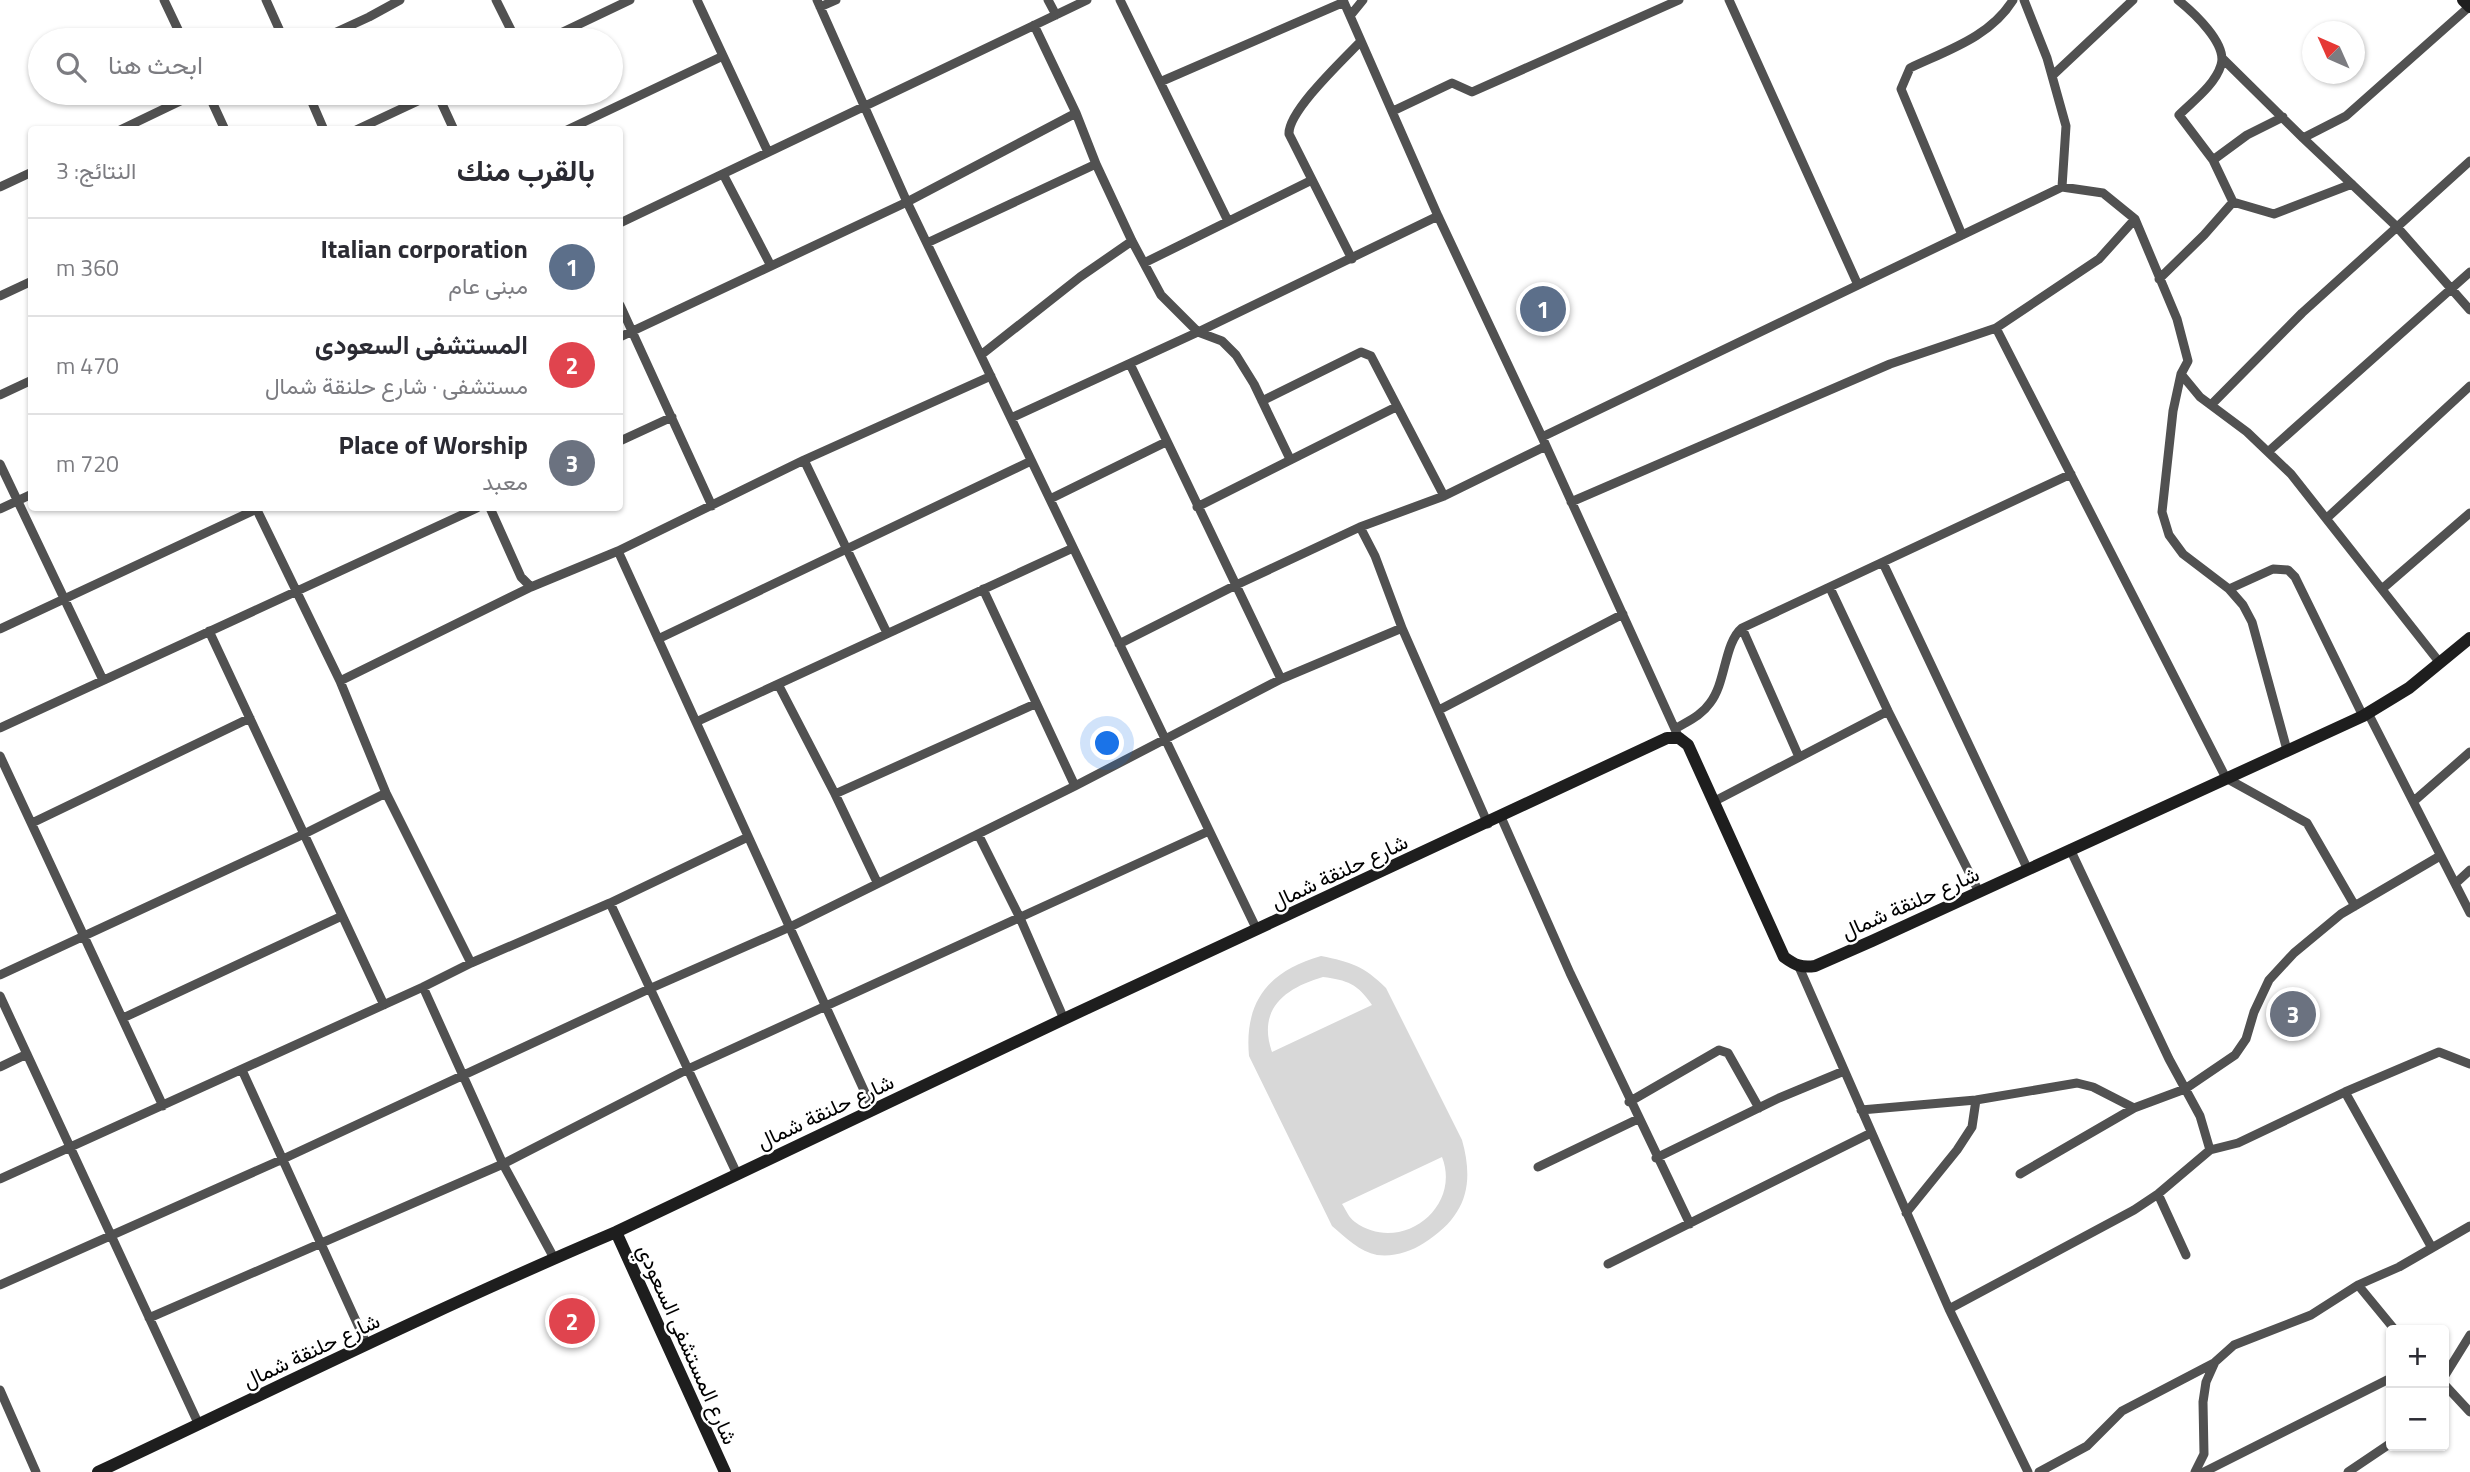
<!DOCTYPE html>
<html lang="ar">
<meta charset="utf-8">
<style>
body{margin:0;font-family:"Titillium Web",Vazirmatn,sans-serif;background:#f2f2f3;color:#2b2b33;direction:rtl}
.controls{position:absolute;right:21px;bottom:21px;display:grid;overflow:hidden;border-radius:7px;box-shadow:0 2px 5px #0004}
.controls button{width:63px;height:63px;display:grid;place-items:center;padding:0;border:0;border-bottom:2px solid #e1e1e2;background:#fff;color:#2b2b33;font:35px sans-serif}
.compass{position:absolute;left:2302px;top:21px;width:63px;height:63px;border-radius:50%;background:#fff;box-shadow:0 2px 5px #0004;rotate:315deg}
.you{position:absolute;left:1108px;top:744px;width:24px;height:24px;margin:-18px;border:5px solid #fff;border-radius:50%;background:#1a73e8;box-shadow:0 0 0 10px #1a73e833}
.badge{display:grid;place-items:center;width:46px;height:46px;border-radius:50%;background:#7c3aed;color:#fff;font-size:23px;font-weight:700}
.pin{position:absolute;translate:-50% -50%;border:4px solid #fff;box-shadow:0 2px 7px #0006}
.list{margin:0;padding:0;list-style:none}
h2{display:flex;justify-content:space-between;align-items:center;height:91px;margin:0;padding:0 28px;font-size:30px}
h2 small{font-size:23px;font-weight:400;color:#7c7c81}
.list li{display:grid;grid-template-columns:46px 1fr auto;gap:21px;align-items:center;box-sizing:border-box;height:98px;padding:0 28px;border-top:2px solid #e1e1e2}
.list b{display:block;font-size:26px;white-space:nowrap}
.list p{margin:0;font-size:23px;white-space:nowrap;color:#7c7c81}
.list em{font-size:23px;font-style:normal;color:#7c7c81}
.icon{flex:none;width:38px;height:38px;fill:none;stroke:currentColor;stroke-width:2;stroke-linecap:round;stroke-linejoin:round}
.map{position:relative;flex:none;width:2470px;height:1472px;overflow:hidden;direction:ltr}
.search{position:absolute;background:#fff;box-shadow:0 2px 5px #0004;left:28px;top:28px;width:595px;height:77px;display:flex;align-items:center;gap:18px;box-sizing:border-box;padding:0 24px;border-radius:38px;color:#7c7c81;font-size:26px}
.panel{position:absolute;background:#fff;box-shadow:0 2px 5px #0004;left:28px;top:126px;width:595px;height:385px;border-radius:7px;direction:rtl}
.map>svg:first-child{display:block}
</style>
<div class="map">
<svg width="2470" height="1472" viewBox="0 0 2470 1472">
<rect width="100%" height="100%" fill="#fff"/>
<path fill="#d8d8d8" fill-rule="evenodd" d="M1321,956C1351,962 1364,966 1386,988L1462,1140C1475,1186 1465,1217 1424,1243C1410,1252 1394,1257 1377,1255C1360,1252 1345,1237 1332,1226L1249,1056C1244,1001 1269,971 1321,956ZM1323,977C1347,980 1358,984 1372,1005L1272,1052C1257,1009 1285,988 1323,977ZM1442,1157C1462,1208 1400,1255 1355,1222C1349,1218 1346,1210 1342,1204Z"/>
<g fill="none" stroke-linecap="round" stroke-linejoin="round">
<path stroke="#515151" stroke-width="9" d="M164,0L183,40
M266,0L284,40
M496,0L516,40
M697,0L768,152
M817,0L907,202L1257,930
M1048,0L1056,15
M1120,0L1228,221
M1343,0L1438,216L1542,437L1679,738
M1729,0L1858,285
M2024,0L2047,58L2066,126L2062,187
M2178,0C2193,12 2228,44 2221,65C2215,85 2193,101 2179,115L2213,160L2233,202L2274,214L2352,184
M820,7L836,0
M1350,16L1363,0
M1034,25L1076,113L1096,164L1132,241L1161,295L1198,332L1222,341L1236,355L1254,384L1290,459
M319,40L369,17L400,0
M546,40L630,0
M2222,58L2303,138L2346,116L2470,6
M2052,76L2133,0
M1160,82L1344,2
M208,93L225,130
M308,93L324,130
M437,93L454,130
M1393,111L1452,83L1472,92L1679,0
M120,130L197,93
M356,130L435,93
M567,130L723,56
M2303,138L2397,227L2470,310
M2213,160L2247,135L2283,117
M723,174L771,266
M0,187L32,172
M620,223L1087,0
M1962,235L1901,89L1910,68C1948,50 1990,37 2013,0
M927,243L1096,164
M1352,259L1289,134C1288,111 1344,59 1361,41
M1144,263L1312,180
M2159,279L2204,235L2233,202
M0,296L32,281
M620,305L712,506
M1996,328L2226,778L2307,823L2355,906
M620,337L907,202L1076,113
M981,355L1080,277L1132,241
M1130,364L1281,679
M2181,374L2200,397L2247,432L2291,474L2440,663
M0,395L32,380
M1262,401L1361,352L1371,356L1444,496
M2211,405L2302,313L2470,161
M1011,418L1198,332L1438,216
M1542,437L2062,187L2103,193L2135,219L2177,319L2188,361L2181,374L2173,411L2162,512L2169,535L2183,554L2229,589L2243,605L2252,622L2287,750
M620,441L672,417
M2269,451L2470,272
M804,460L887,633
M0,464L103,680
M1050,499L1166,442
M1571,502L1890,364L1996,328L2099,259L2135,219
M1197,507L1396,407
M256,508L340,681L386,793L471,963
M490,508L521,577L531,587L618,551L873,1110
M0,509L32,494
M2327,518L2470,386
M1360,527L1375,556L1402,628L1488,824
M618,551L804,460L991,376
M1883,563L2028,870
M1830,588L1888,711L1979,892
M983,589L1075,786
M2229,589L2273,569L2288,570L2295,577L2363,716
M2382,589L2470,513
M1742,628L1799,757
M0,629L259,508
M209,631L384,1005
M658,639L1031,461
M1119,644L1234,586L1360,527L1444,496L1546,446
M340,681L531,587
M779,686L835,794L877,882
M1439,710L1623,614
M2368,713L2470,913
M696,722L1073,548
M0,728L477,508
M1675,729C1688,721 1701,716 1710,703C1726,683 1724,643 1742,628L2071,474
M0,756L163,1106
M835,794L1035,704
M2414,801L2470,752
M1713,802L1888,711
M1501,817L1570,973L1690,1224
M32,823L250,718
M978,834L1020,918L1064,1019
M2070,849L2169,1059L2200,1116L2210,1150
M2456,883L2470,870
M610,903L737,1174
M1799,967L1949,1309L2028,1472
M0,975L304,834L386,793
M423,987L503,1164L554,1258
M0,996L199,1425
M123,1018L342,916
M0,1067L27,1054
M242,1070L367,1345
M2345,1092L2432,1248
M1629,1102L1719,1050L1728,1053L1759,1108
M1861,1110L1976,1100L2077,1083L2093,1087L2134,1108
M1656,1158L1779,1098L1844,1071
M1538,1167L1638,1119
M2020,1174L2134,1108L2185,1089L2235,1055L2246,1039L2254,1012L2269,980L2294,953L2341,914L2440,856
M0,1179L423,987L471,963L610,903L748,837
M2158,1194L2186,1255
M1906,1213L1957,1150L1972,1127L1976,1100
M1608,1264L1871,1133
M0,1285L283,1159L649,989L790,927L1075,786L1281,679L1402,628
M2358,1285L2395,1330
M1949,1309L2134,1210L2158,1194L2210,1150L2238,1143L2345,1092L2439,1052L2470,1064
M149,1318L503,1164L688,1069L1209,831
M2444,1377L2470,1335
M2444,1384L2470,1412
M0,1390L36,1472
M2039,1472L2087,1446L2122,1411L2214,1363
M2195,1472L2204,1454L2203,1402L2206,1382L2215,1362L2234,1345L2311,1315L2358,1285L2399,1267L2470,1226
M2204,1472L2391,1378
M2348,1472L2391,1443"/>
<path stroke="#1e1e1e" stroke-width="12" d="M2463,0L2470,7
M616,1232L725,1472
M98,1472C270,1391 441,1306 616,1232L1064,1019L1667,738H1679L1688,745L1784,957C1795,965 1801,968 1815,966L1872,941L2363,716L2409,688L2470,638"/>
</g>
<g text-anchor="middle" dominant-baseline="central" stroke-width="5" stroke-linejoin="round" paint-order="stroke">
<g font-size="21" fill="#000" stroke="#fff">
<text transform="translate(1339 871) rotate(-25)">شارع حلنقة شمال</text>
<text transform="translate(1910 902) rotate(-24)">شارع حلنقة شمال</text>
<text transform="translate(825 1111) rotate(-25)">شارع حلنقة شمال</text>
<text transform="translate(688 1344) rotate(66)">شارع المستشفى السعودي</text>
<text transform="translate(311 1350) rotate(-25)">شارع حلنقة شمال</text>
</g>
</g>
</svg>
<div class="controls">
<button>+</button>
<button>−</button>
</div>
<svg class="compass" viewBox="-18 -18 36 36"><path d="M0-13l5 13h-10z" fill="#e53935"/><path d="M0 13l5-13h-10z" fill="#7c7c81"/></svg>
<div class="you"></div>
<div class="pin badge" style="left:1543px;top:309px;background:#5c6f8a">1</div>
<div class="pin badge" style="left:572px;top:1321px;background:#e0444e">2</div>
<div class="pin badge" style="left:2293px;top:1014px;background:#6b7280">3</div>
<div class="search"><svg class="icon" aria-label="search" viewBox="0 0 24 24"><circle cx="10" cy="10" r="6"/><path d="M15 15l6 6"/></svg>ابحث هنا</div>
<section class="panel">
<h2>بالقرب منك<small>النتائج: 3</small></h2>
<ul class="list">
<li><span class="badge" style="background:#5c6f8a">1</span><div><b>Italian corporation</b><p>مبنى عام</p></div><em>360 m</em></li>
<li><span class="badge" style="background:#e0444e">2</span><div><b>المستشفى السعودى</b><p>مستشفى · شارع حلنقة شمال</p></div><em>470 m</em></li>
<li><span class="badge" style="background:#6b7280">3</span><div><b>Place of Worship</b><p>معبد</p></div><em>720 m</em></li>
</ul>
</section>
</div>
